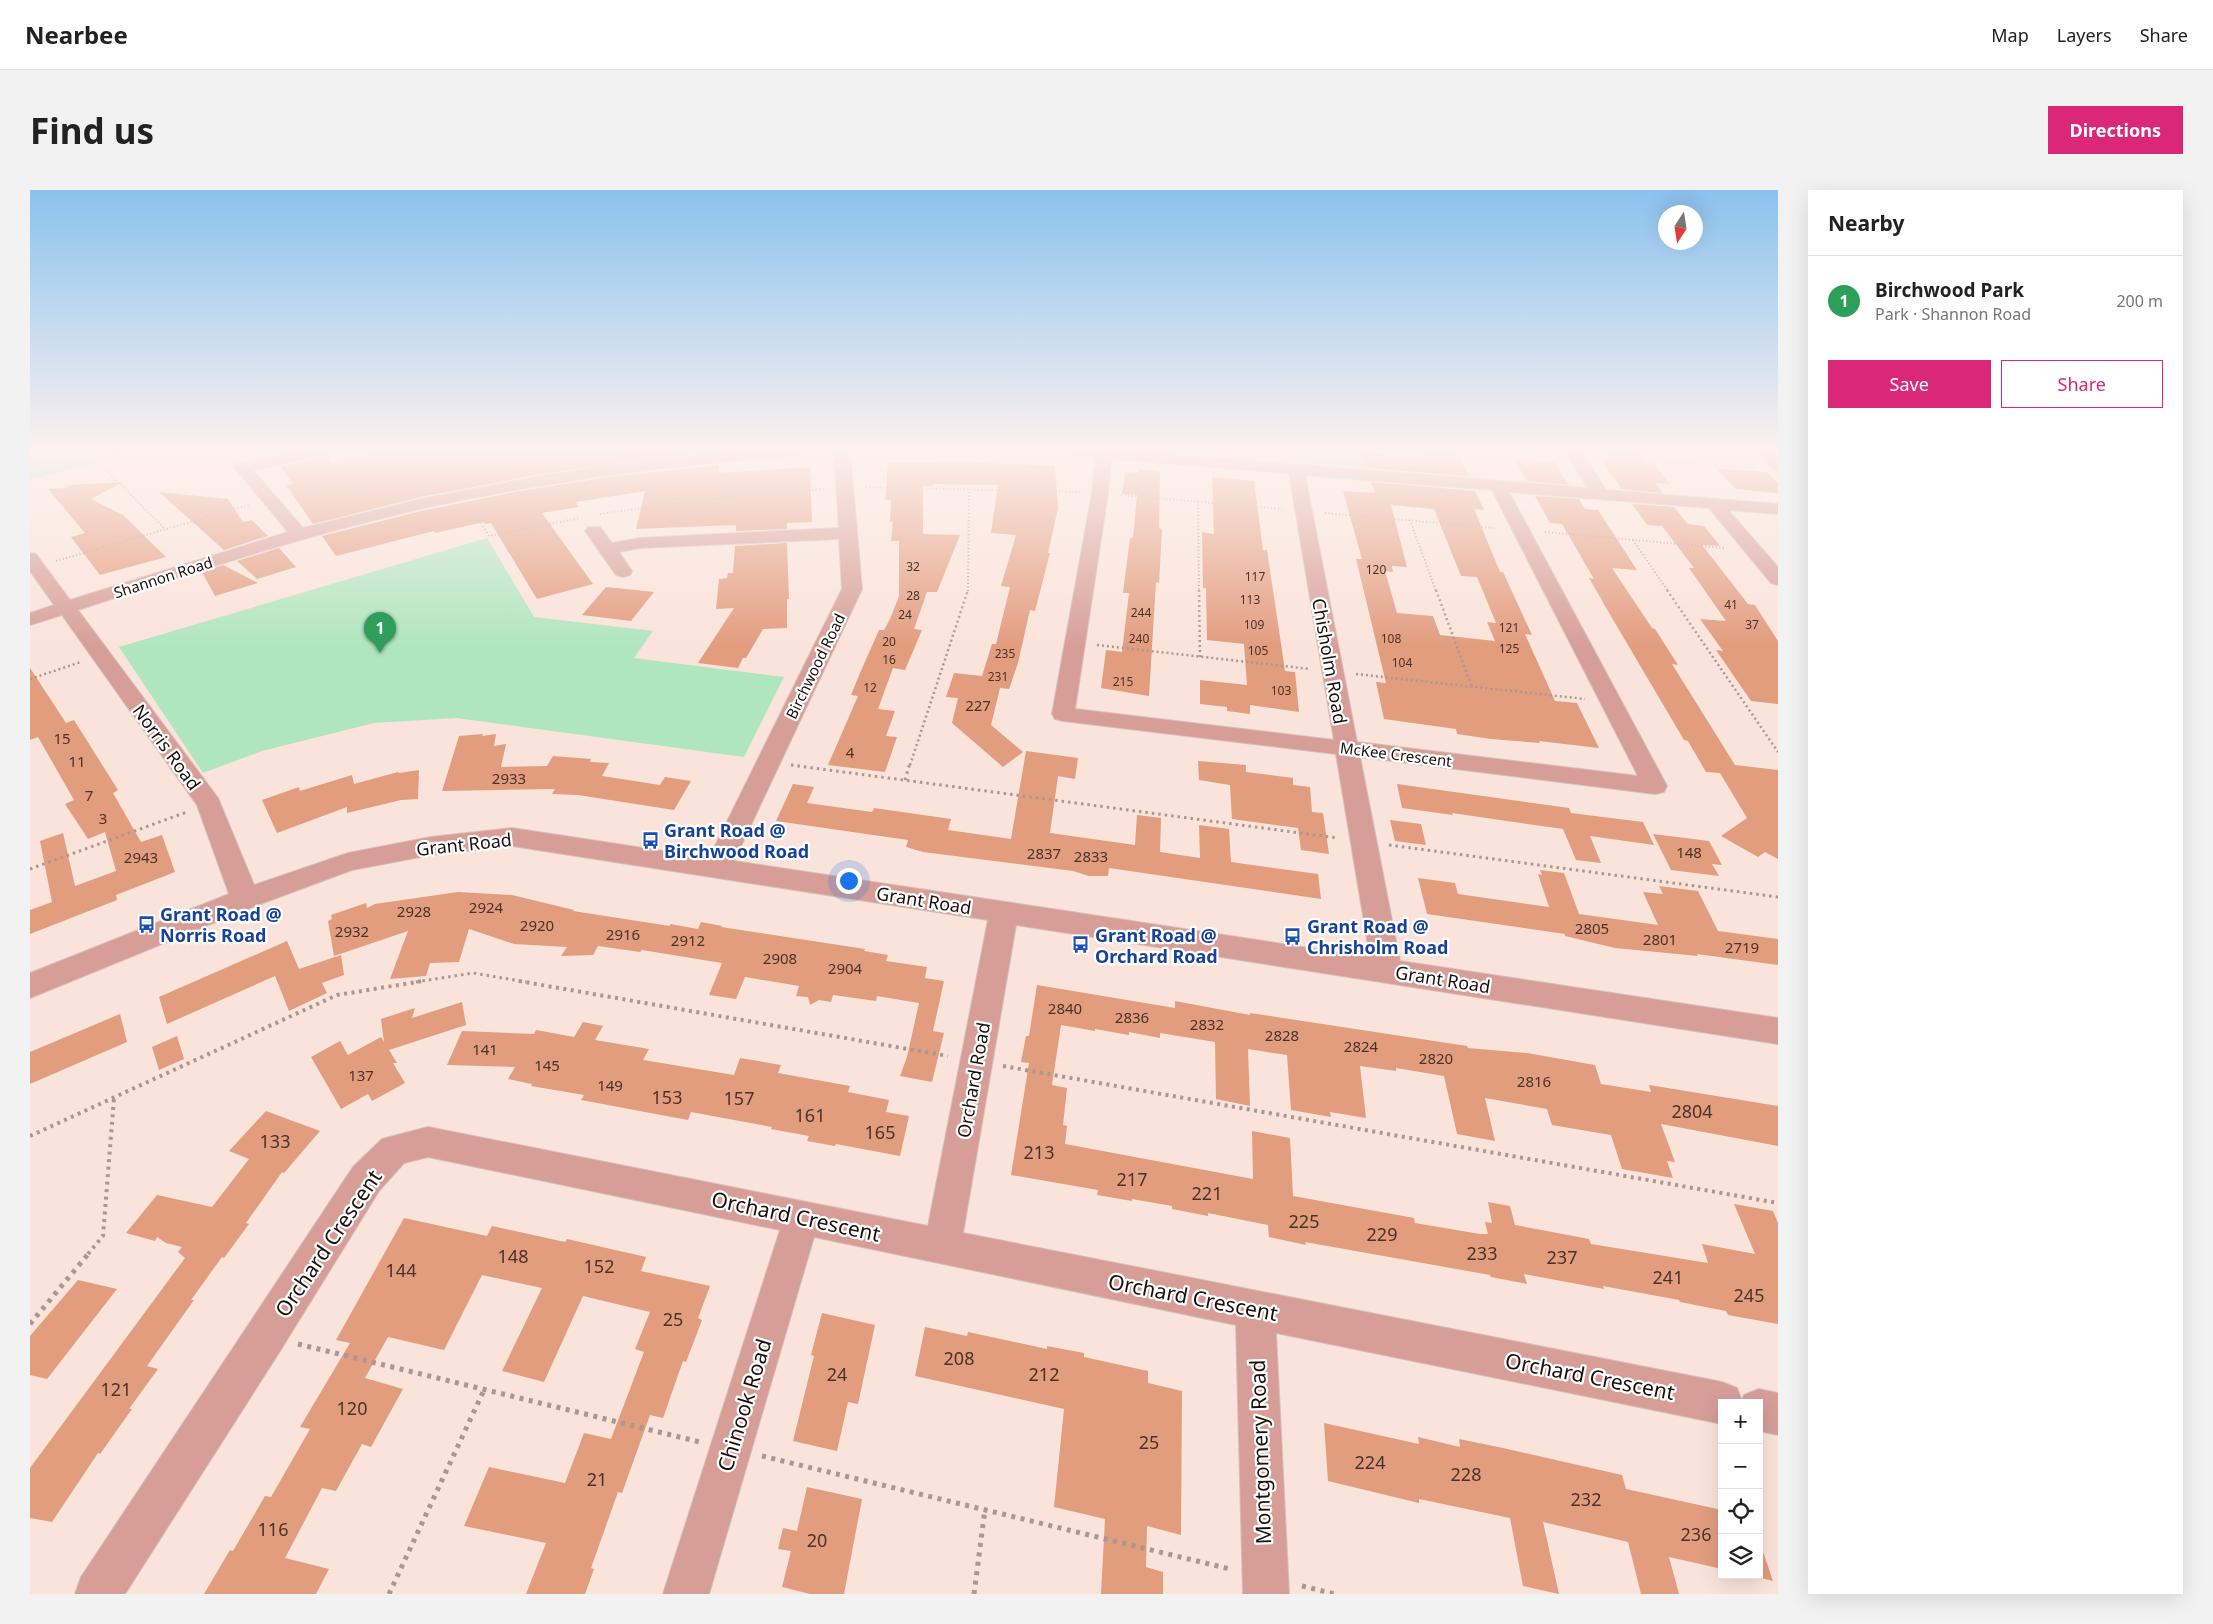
<!DOCTYPE html>
<meta charset="utf-8">
<style>
body{margin:0;font-family:"Noto Sans",sans-serif;background:#f2f2f2;color:#222}
.controls{position:absolute;right:15px;bottom:15px;display:grid;overflow:hidden;border-radius:0px;box-shadow:0 5px 20px #0002}
.controls button{width:45px;height:45px;display:grid;place-items:center;padding:0;border:0;border-bottom:1px solid #e0e0e0;background:#fff;color:#222;font:25px sans-serif}
.compass{position:absolute;left:1628px;top:15px;width:45px;height:45px;border-radius:50%;background:#fff;box-shadow:0 5px 20px #0002;rotate:192deg}
.you{position:absolute;left:818px;top:690px;width:18px;height:18px;margin:-12px;border:4px solid #fff;border-radius:50%;background:#1a73e8;box-shadow:0 0 0 8px #1a73e833}
.badge{display:grid;place-items:center;width:32px;height:32px;border-radius:50%;background:#db2777;color:#fff;font-size:16px;font-weight:700}
.pin{position:absolute;translate:-50% -41px;filter:drop-shadow(0 1px 2px #0008)}
.pin::after{content:'';position:absolute;top:26px;width:18px;height:15px;background:inherit;clip-path:polygon(0 0,100% 0,50% 100%)}
.list{margin:0;padding:0;list-style:none}
h2{display:flex;justify-content:space-between;align-items:center;height:65px;margin:0;padding:0 20px;font-size:21px}
h2 small{font-size:16px;font-weight:400;color:#767676}
.list li{display:grid;grid-template-columns:32px 1fr auto;gap:15px;align-items:center;box-sizing:border-box;height:90px;padding:0 20px;border-top:1px solid #e0e0e0}
.list b{display:block;font-size:19px;white-space:nowrap}
.list p{margin:0;font-size:16px;white-space:nowrap;color:#767676}
.list em{font-size:16px;font-style:normal;color:#767676}
.actions{display:flex;gap:10px;padding:15px 20px}
.actions a{flex:1;padding:11px 0;border:1px solid #db2777;border-radius:0px;text-align:center;font-size:18px;color:#db2777}
.actions .main{background:#db2777;color:#fff}
.icon{flex:none;width:28px;height:28px;fill:none;stroke:currentColor;stroke-width:2;stroke-linecap:round;stroke-linejoin:round}
.map{position:relative;flex:none;width:1748px;height:1404px;overflow:hidden;border-radius:0px}
header{display:flex;align-items:center;gap:30px;box-sizing:border-box;height:70px;padding:0 25px;background:#fff;border-bottom:1px solid #e0e0e0}
header strong{font-size:24px}
nav{display:flex;gap:28px;margin-inline-start:auto;font-size:18px}
.intro{display:flex;align-items:center;justify-content:space-between;box-sizing:border-box;height:120px;padding:0 30px}
h1{margin:0;font-size:35px}
.button{padding:12px 22px;border-radius:0px;background:#db2777;color:#fff;font-size:18px;font-weight:700}
main{display:flex;gap:30px;padding:0 30px}
aside{flex:1;background:#fff;border-radius:0px;box-shadow:0 5px 20px #0002}
.map>svg:first-child{display:block}
</style>
<header>
<strong>Nearbee</strong>
<nav><a>Map</a><a>Layers</a><a>Share</a></nav>
</header>
<div class="intro"><h1>Find us</h1><a class="button">Directions</a></div>
<main>
<div class="map">
<svg width="1748" height="1404" viewBox="0 0 1748 1404">
<rect width="100%" height="100%" fill="#fae3da"/>
<path fill="#afe6be" d="M0,261H115L0,290Z
M1206,261H1332L1337,278L1206,268Z
M457,348L504,427L623,441L604,468L754,487L714,567L426,528L344,533L232,561L173,583L89,457Z"/>
<path fill="#e29c7e" fill-rule="evenodd" d="M354,261H688L516,283L391,307L283,334L256,295L263,294L251,276L290,268L299,262L300,272Z
M1390,261H1421L1423,265L1429,266L1439,286L1337,278L1332,263L1392,267Z
M1572,261H1607L1615,272L1623,273L1640,294L1625,293L1633,303L1592,299L1569,268L1578,269Z
M1484,269L1524,272L1539,295L1497,291Z
M906,271L1025,276L1028,318L1018,363H1020L1005,421L1000,420L988,473L979,499L970,498L961,535L993,562L973,577L922,533L928,508L916,507L924,483L952,486L962,454H966L980,397L971,396L986,345L961,343L968,295L903,294V296H893V344L930,345L907,402H897L884,439L892,440L875,480L863,478L848,519L865,521L856,546L867,547L855,582L798,575L828,506L821,505L830,483L849,440H854L860,429L869,406V351H861L863,332H860L861,310H855L858,273H906Z
M688,275L689,283L780,277L782,332L757,333V339L706,341V335L606,339L615,301L546,312L549,317L512,323L563,394L507,409L461,333L455,334L454,332L405,343L404,341L306,366L292,346L391,321L485,302L579,287Z
M1686,278L1737,282L1748,293V303L1706,299Z
M1109,279L1128,281L1130,283L1129,338L1132,339L1129,393L1126,392L1119,506L1071,498L1076,460L1092,462L1099,403H1093L1100,348H1103L1107,305L1092,304L1095,282L1108,283Z
M1182,287L1224,291L1233,360H1237L1255,481L1265,482L1269,522L1220,515V524L1197,521V517L1170,514V490L1217,495L1214,454L1177,450L1176,398H1173L1172,342L1184,344Z
M93,292L61,309L93,325L136,367L70,385L41,347L55,343L18,299L36,298L39,295Z
M1341,292L1445,301L1454,320L1444,319L1470,382H1473L1502,445L1495,444L1525,511L1547,513L1569,558L1509,551L1510,553L1461,549L1427,544L1426,539L1354,529L1346,492L1356,493L1326,369H1332L1313,301L1345,303ZM1361,315L1404,319L1431,386L1447,387L1466,433L1457,432L1465,451L1410,445L1403,426L1367,423L1355,381L1363,382L1362,376L1377,377Z
M129,302L198,309L213,332L222,330L238,346L194,360Z
M1505,306L1549,309L1555,319L1568,320L1607,380L1582,378L1622,438L1625,439L1648,475L1642,474L1705,575L1748,580V669L1735,662L1728,667L1691,646L1717,628L1690,583L1676,582L1658,551L1654,550L1572,411L1573,412L1559,388L1564,389L1532,334L1520,333Z
M1602,314L1644,317L1658,334L1674,336L1690,356L1672,355L1718,414L1725,415L1748,451V514L1721,511L1686,460L1693,461L1670,429L1696,431L1659,378H1664L1632,336L1617,335Z
M757,353L759,409H757V438L733,439L716,468H713L708,478L668,473L704,418L686,419L689,389L697,388L698,383H703L705,356Z
M249,358L266,377L227,389L207,371Z
M193,375L228,393L185,406L172,382Z
M576,397L587,398L624,402L601,431L552,425Z
M0,478L36,533L44,530L88,600L83,603L111,652L132,645L145,682L86,705L87,710L0,744V720L22,712L10,651L33,643L45,696L86,681L75,642L58,649L35,614L44,610L8,547L0,550Z
M453,544L452,546L466,544L464,556L476,554L471,577L517,576L523,566L561,569L560,572L579,573L572,586L630,595L635,587L661,591L644,620L548,605L522,604L525,599L412,601L429,546Z
M996,561L1048,568L1045,589L1028,586L1020,643L1105,655L1107,625L1131,628L1130,662L1170,668L1169,635L1199,639L1201,672L1288,684L1291,709L1079,678L1078,686H1059L1043,681L893,662L876,657L878,650L746,631L763,594L784,597L777,613L842,622L844,618L921,629L918,640L981,649Z
M1168,571L1216,575V582L1263,588V595L1280,597L1282,622L1293,623L1299,664L1271,660L1268,638L1202,629L1200,595L1169,590Z
M389,580L388,609L371,610L317,623V617L247,643L232,610L269,597L270,601L322,585L324,594L368,582L369,583Z
M1367,594L1539,618L1541,623L1613,632L1624,655L1560,646L1571,673L1546,670L1533,639L1422,623L1423,625L1372,618Z
M1360,630L1391,634L1396,655L1365,651Z
M1623,644L1679,651L1692,675L1682,674L1689,686L1641,680Z
M1510,680L1534,683L1549,724L1621,734L1628,735L1613,702L1633,704L1629,696L1668,701L1688,741L1748,749V775L1667,764L1668,766L1585,758L1535,746V744L1397,724L1388,688L1425,693L1428,704L1519,717L1508,684L1512,685Z
M428,702L482,705L544,720L543,721L640,736V734L668,739L671,732L692,736L691,737L835,759L834,761L858,765L856,771L897,777L895,788L914,791L903,841L914,843L902,892L870,886L877,867L889,813L847,806L846,811L803,805L801,812L789,810L780,815L778,807L766,806L769,796L715,787L706,809L679,805L692,773L612,760L610,762L568,756L563,765L531,766L537,757L484,754L439,739L429,772L400,773L396,786L360,789L378,741L304,766L298,731L302,729L301,725L336,713L337,718L345,714Z
M257,751L269,779L311,765L314,785L292,793L297,803L259,821L245,786L137,834L129,807Z
M1007,795L1145,818V811L1220,825V823L1437,856L1438,858L1497,863L1565,875L1571,894L1621,902L1619,895L1748,916V956L1631,934L1645,972L1637,971L1643,988L1592,979L1581,945L1522,935L1517,919L1455,908L1465,951L1427,944L1414,886L1366,878V881L1330,876L1336,928L1300,922L1301,927L1261,920L1257,865L1218,859L1220,916L1186,909L1185,852L1130,843V848L1099,842V845L1065,839V841L1031,835L1022,895L1037,898L1033,935L1037,936L1035,954L1223,989L1222,941L1260,948L1263,1006L1384,1028L1385,1033L1450,1044H1458L1455,1032L1462,1033L1458,1012L1480,1016L1485,1035L1559,1049L1561,1054L1678,1073L1672,1054L1725,1064L1704,1014L1743,1021L1748,1033V1134L1698,1125L1696,1121L1650,1112L1649,1110L1573,1096L1574,1099L1494,1084L1497,1094L1461,1087L1460,1085L1275,1052L1276,1055L1239,1047L1238,1035L1178,1023V1026L1142,1019V1016L1102,1009V1011L1067,1005L1068,1000L981,985L999,873L991,872L996,846H999Z
M432,812L436,835L359,860L367,873H363L375,893L342,911L338,904L311,919L281,867L310,851L318,865L351,847L354,852L351,829L385,818L382,828Z
M90,824L97,852L0,894V862Z
M553,832L573,836L565,850L619,859L613,870L704,885L710,868L751,875L748,883L820,896L818,902L859,910L856,922L879,926L870,966L806,954L805,956L777,951L779,946L741,939L742,937L661,922L658,930L551,910L554,905L501,896L502,894L478,889L485,877L417,875L432,841L504,844L506,840L544,847Z
M147,846L154,869L129,880L122,857Z
M236,921L290,941L254,983L252,982L216,1033L219,1034L194,1068L192,1067L161,1110H164L117,1176L128,1179L99,1219H102L70,1264L68,1263L22,1332L0,1328V1278L155,1068L148,1062L152,1057L136,1053L127,1047L125,1051L96,1043L127,1005L182,1017L219,969L199,961Z
M374,1028L457,1046L462,1036L535,1052L537,1049L616,1067L611,1081L680,1096L668,1128L672,1130L656,1172L653,1171L633,1228L620,1225L592,1303L588,1302L561,1378L564,1379L555,1404H496L516,1353L434,1336L459,1277L535,1293L554,1243L581,1249L614,1162L605,1159L620,1122L553,1106L514,1192L472,1181L512,1098L452,1085L414,1160L358,1147L335,1188L373,1199L341,1257L332,1254L306,1301L292,1298L255,1368L299,1379L286,1404H174L200,1360L203,1361L235,1306L241,1307L280,1239L270,1237L320,1153L306,1150Z
M48,1090L87,1099L17,1189L0,1185V1146Z
M792,1123L845,1135L828,1214L818,1212L807,1261L763,1251L784,1166L781,1165Z
M895,1137L937,1146L938,1142L1017,1159V1156L1054,1163V1167L1118,1181V1193L1152,1201L1151,1345L1117,1336L1116,1377L1133,1382V1404H1071L1075,1329L1024,1317L1034,1219L885,1186Z
M1294,1233L1389,1254L1388,1247L1430,1257L1429,1249L1473,1258L1592,1285L1596,1299L1692,1320V1379L1639,1367L1649,1404H1611L1598,1352L1513,1332L1529,1404L1493,1396L1480,1328L1389,1309V1313L1298,1291Z
M777,1297L832,1309L814,1404H780L752,1397L761,1361L748,1359L753,1338L767,1341Z
M1729,1350L1743,1391L1720,1385H1729Z"/>
<g fill="none" stroke-linecap="round" stroke-linejoin="round">
<defs>
<path id="minor" d="M267,261H298L295,264L290,266L223,280L273,338L391,309L516,285L579,276L705,261H776L773,264L768,266C641,275 516,291 391,319C275,345 162,383 48,420L188,608L224,695L318,663L401,647L482,638L679,668L812,399L809,349L610,358L589,362L602,381L600,385L593,387L586,385L555,341L558,337H570L582,353L610,348L809,338L804,261H820L832,399L704,671L1340,767L1306,564L1033,531L1025,529L1022,524L1062,303L1066,267L1038,264L1035,261H1101L1558,298L1535,261H1551L1576,300L1748,314V324L1698,320L1748,377V395L1741,393L1679,318L1479,302L1637,596L1634,602L1625,604L1330,567L1370,771L1748,828V854L986,735L933,1043L1692,1192L1707,1198L1712,1211L1714,1205L1729,1199L1748,1203V1245L1729,1241V1213H1692V1234L1246,1143L1259,1404H1213L1206,1135L784,1047L679,1404H633L750,1040L398,967L374,973L349,1001L250,1161L95,1404H45L51,1387L323,977L352,949L398,937L898,1036L958,730L482,656L401,665L322,680L225,716L0,808V783L199,704L167,615L32,425L0,435V423L24,415L0,381V363L6,364L40,410L258,342L204,277L206,274ZM1081,269L1259,283L1304,550L1045,519L1078,303ZM1275,285L1462,300L1608,586L1327,552Z
M1725,261H1742L1748,267V280L1742,278Z"/>
</defs>
<use href="#minor" stroke="#d6c1b9" stroke-width="2"/>
<path stroke="#a99891" stroke-width="2" stroke-dasharray="1 2.5" stroke-linecap="butt" d="M1501,261L1523,263
M1642,261L1651,272
M1569,266L1725,279
M66,270L135,339
M0,287L100,261
M836,297L1050,302
M261,305L378,278L466,261
M1091,305L1252,319
M1168,311L1169,401
M444,321L459,346L550,328
M1295,323L1466,338
M570,324L704,306L795,299
M1380,330L1406,401
M1515,342L1695,358
M1603,350L1638,401
M26,371L219,315
M938,401L939,299"/>
<path stroke="#a99891" stroke-width="2.5" stroke-dasharray="2 3" stroke-linecap="butt" d="M1169,400L1170,467
M1406,400L1442,497
M1637,400L1748,562
M1067,455L1280,479
M1326,484L1555,509
M0,489L51,472
M880,575L938,400"/>
<path stroke="#a99891" stroke-width="3" stroke-dasharray="2.5 4" stroke-linecap="butt" d="M761,575L1308,648
M875,590L880,573
M1359,655L1748,707
M0,679L157,622
M386,792L443,783L496,792"/>
<path stroke="#a99891" stroke-width="4" stroke-dasharray="3 4.5" stroke-linecap="butt" d="M489,791L918,866
M973,876L1748,1013
M0,946L307,805L393,791
M58,1064L73,1046L84,908"/>
<path stroke="#a99891" stroke-width="5" stroke-dasharray="4 5.5" stroke-linecap="butt" d="M0,1134L59,1063
M268,1154L670,1252
M732,1266L1200,1379
M1272,1396L1305,1404
M359,1404L454,1200
M944,1404L955,1319"/>
<use href="#minor" fill="#d79e98" fill-rule="evenodd"/>
</g>
<linearGradient id="sky" x2="0" y2="1"><stop stop-color="#8ac2ef"/><stop offset="0.57" stop-color="#fdf2ee"/><stop offset="1" stop-color="#fdf2ee" stop-opacity="0"/></linearGradient>
<rect width="1748" height="458" fill="url(#sky)"/>
<defs>
<symbol id="bus-bare" viewBox="-9 -9 18 18"><path d="M-5-6H5V4H4V6H2V4H-2V6H-4V4H-5ZM-3.5-4V0h7V-4ZM-3.5 1.2v1.5H-2V1.2ZM2 1.2v1.5H3.5V1.2Z" fill="#1a4fb4" stroke="#fff" stroke-width="2.5" paint-order="stroke"/></symbol>
</defs>
<g fill-rule="evenodd">
<use href="#bus-bare" x="608" y="638" width="25" height="25"/>
<use href="#bus-bare" x="104" y="722" width="25" height="25"/>
<use href="#bus-bare" x="1250" y="734" width="25" height="25"/>
<use href="#bus-bare" x="1038" y="742" width="25" height="25"/>
</g>
<g text-anchor="middle" dominant-baseline="central" stroke-width="4.5" stroke-linejoin="round" paint-order="stroke">
<g font-size="12" fill="#4a3329">
<text x="883" y="376">32</text>
<text x="1346" y="379">120</text>
<text x="1225" y="386">117</text>
<text x="883" y="405">28</text>
<text x="1220" y="409">113</text>
<text x="1701" y="414">41</text>
<text x="1111" y="422">244</text>
<text x="875" y="424">24</text>
<text x="1224" y="434">109</text>
<text x="1722" y="434">37</text>
<text x="1479" y="437">121</text>
<text x="1109" y="448">240</text>
<text x="1361" y="448">108</text>
<text x="859" y="451">20</text>
<text x="1479" y="458">125</text>
<text x="1228" y="460">105</text>
<text x="975" y="463">235</text>
<text x="859" y="469">16</text>
<text x="1372" y="472">104</text>
<text x="968" y="486">231</text>
<text x="1093" y="491">215</text>
<text x="840" y="497">12</text>
<text x="1251" y="500">103</text>
</g>
<g font-size="15" fill="#18100d" stroke="#fff">
<text transform="translate(133 387) rotate(-18)">Shannon Road</text>
<text transform="translate(785 476) rotate(-64)">Birchwood Road</text>
<text transform="translate(1366 564) rotate(7)">McKee Crescent</text>
</g>
<g font-size="15" fill="#4a3329">
<text x="948" y="515">227</text>
<text x="32" y="548">15</text>
<text x="820" y="562">4</text>
<text x="47" y="571">11</text>
<text x="479" y="588">2933</text>
<text x="59" y="605">7</text>
<text x="73" y="628">3</text>
<text x="1659" y="662">148</text>
<text x="1014" y="663">2837</text>
<text x="1061" y="666">2833</text>
<text x="111" y="667">2943</text>
<text x="456" y="717">2924</text>
<text x="384" y="721">2928</text>
<text x="507" y="735">2920</text>
<text x="1562" y="738">2805</text>
<text x="322" y="741">2932</text>
<text x="593" y="744">2916</text>
<text x="1630" y="749">2801</text>
<text x="658" y="750">2912</text>
<text x="1712" y="757">2719</text>
<text x="750" y="768">2908</text>
<text x="815" y="778">2904</text>
<text x="1035" y="818">2840</text>
<text x="1102" y="827">2836</text>
<text x="1177" y="834">2832</text>
<text x="1252" y="845">2828</text>
<text x="1331" y="856">2824</text>
<text x="455" y="859">141</text>
<text x="1406" y="868">2820</text>
<text x="517" y="875">145</text>
<text x="331" y="885">137</text>
<text x="1504" y="891">2816</text>
<text x="580" y="895">149</text>
</g>
<g font-size="18" fill="#18100d" stroke="#fff">
<text transform="translate(1300 471) rotate(80)">Chisholm Road</text>
<text transform="translate(137 557) rotate(54)">Norris Road</text>
<text transform="translate(434 654) rotate(-6)">Grant Road</text>
<text transform="translate(894 710) rotate(9)">Grant Road</text>
<text transform="translate(1413 789) rotate(9)">Grant Road</text>
<text transform="translate(943 890) rotate(-80)">Orchard Road</text>
</g>
<g font-size="18" font-weight="bold" fill="#164399" stroke="#fff" text-anchor="start">
<text x="634" y="640">Grant Road @<tspan x="634" dy="21">Birchwood Road</tspan></text>
<text x="130" y="724">Grant Road @<tspan x="130" dy="21">Norris Road</tspan></text>
<text x="1277" y="736">Grant Road @<tspan x="1277" dy="21">Chrisholm Road</tspan></text>
<text x="1065" y="745">Grant Road @<tspan x="1065" dy="21">Orchard Road</tspan></text>
</g>
<g font-size="18" fill="#4a3329">
<text x="637" y="907">153</text>
<text x="709" y="908">157</text>
<text x="1662" y="921">2804</text>
<text x="780" y="925">161</text>
<text x="850" y="942">165</text>
<text x="245" y="951">133</text>
<text x="1009" y="962">213</text>
<text x="1102" y="989">217</text>
<text x="1177" y="1003">221</text>
<text x="1274" y="1031">225</text>
<text x="1352" y="1044">229</text>
<text x="1452" y="1063">233</text>
<text x="483" y="1066">148</text>
<text x="1532" y="1067">237</text>
<text x="569" y="1076">152</text>
<text x="371" y="1080">144</text>
<text x="1638" y="1087">241</text>
<text x="1719" y="1105">245</text>
<text x="643" y="1129">25</text>
<text x="929" y="1168">208</text>
<text x="807" y="1184">24</text>
<text x="1014" y="1184">212</text>
<text x="86" y="1199">121</text>
<text x="322" y="1218">120</text>
<text x="1119" y="1252">25</text>
<text x="1340" y="1272">224</text>
<text x="1436" y="1284">228</text>
<text x="567" y="1289">21</text>
<text x="1556" y="1309">232</text>
<text x="243" y="1339">116</text>
<text x="1666" y="1344">236</text>
<text x="787" y="1350">20</text>
</g>
<g font-size="21" fill="#18100d" stroke="#fff">
<text transform="translate(766 1026) rotate(12)">Orchard Crescent</text>
<text transform="translate(298 1053) rotate(-56)">Orchard Crescent</text>
<text transform="translate(1163 1107) rotate(11)">Orchard Crescent</text>
<text transform="translate(1560 1186) rotate(11)">Orchard Crescent</text>
<text transform="translate(714 1215) rotate(-73)">Chinook Road</text>
<text transform="translate(1230 1262) rotate(-92)">Montgomery Road</text>
</g>
</g>
</svg>
<div class="controls">
<button>+</button>
<button>−</button>
<button><svg class="icon" aria-label="locate" viewBox="0 0 24 24"><circle cx="12" cy="12" r="6"/><path d="M12 2v4M12 18v4M2 12h4M18 12h4"/></svg></button>
<button><svg class="icon" aria-label="layers" viewBox="0 0 24 24"><path d="M12 4l9 5-9 5-9-5zM3 14l9 5 9-5"/></svg></button>
</div>
<svg class="compass" viewBox="-18 -18 36 36"><path d="M0-13l5 13h-10z" fill="#e53935"/><path d="M0 13l5-13h-10z" fill="#767676"/></svg>
<div class="you"></div>
<div class="pin badge" style="left:350px;top:463px;background:#2e9e5b">1</div>
</div>
<aside>
<h2>Nearby<small></small></h2>
<ul class="list">
<li><span class="badge" style="background:#2e9e5b">1</span><div><b>Birchwood Park</b><p>Park · Shannon Road</p></div><em>200 m</em></li>
</ul>
<div class="actions"><a class="main">Save</a><a>Share</a></div>
</aside>
</main>
